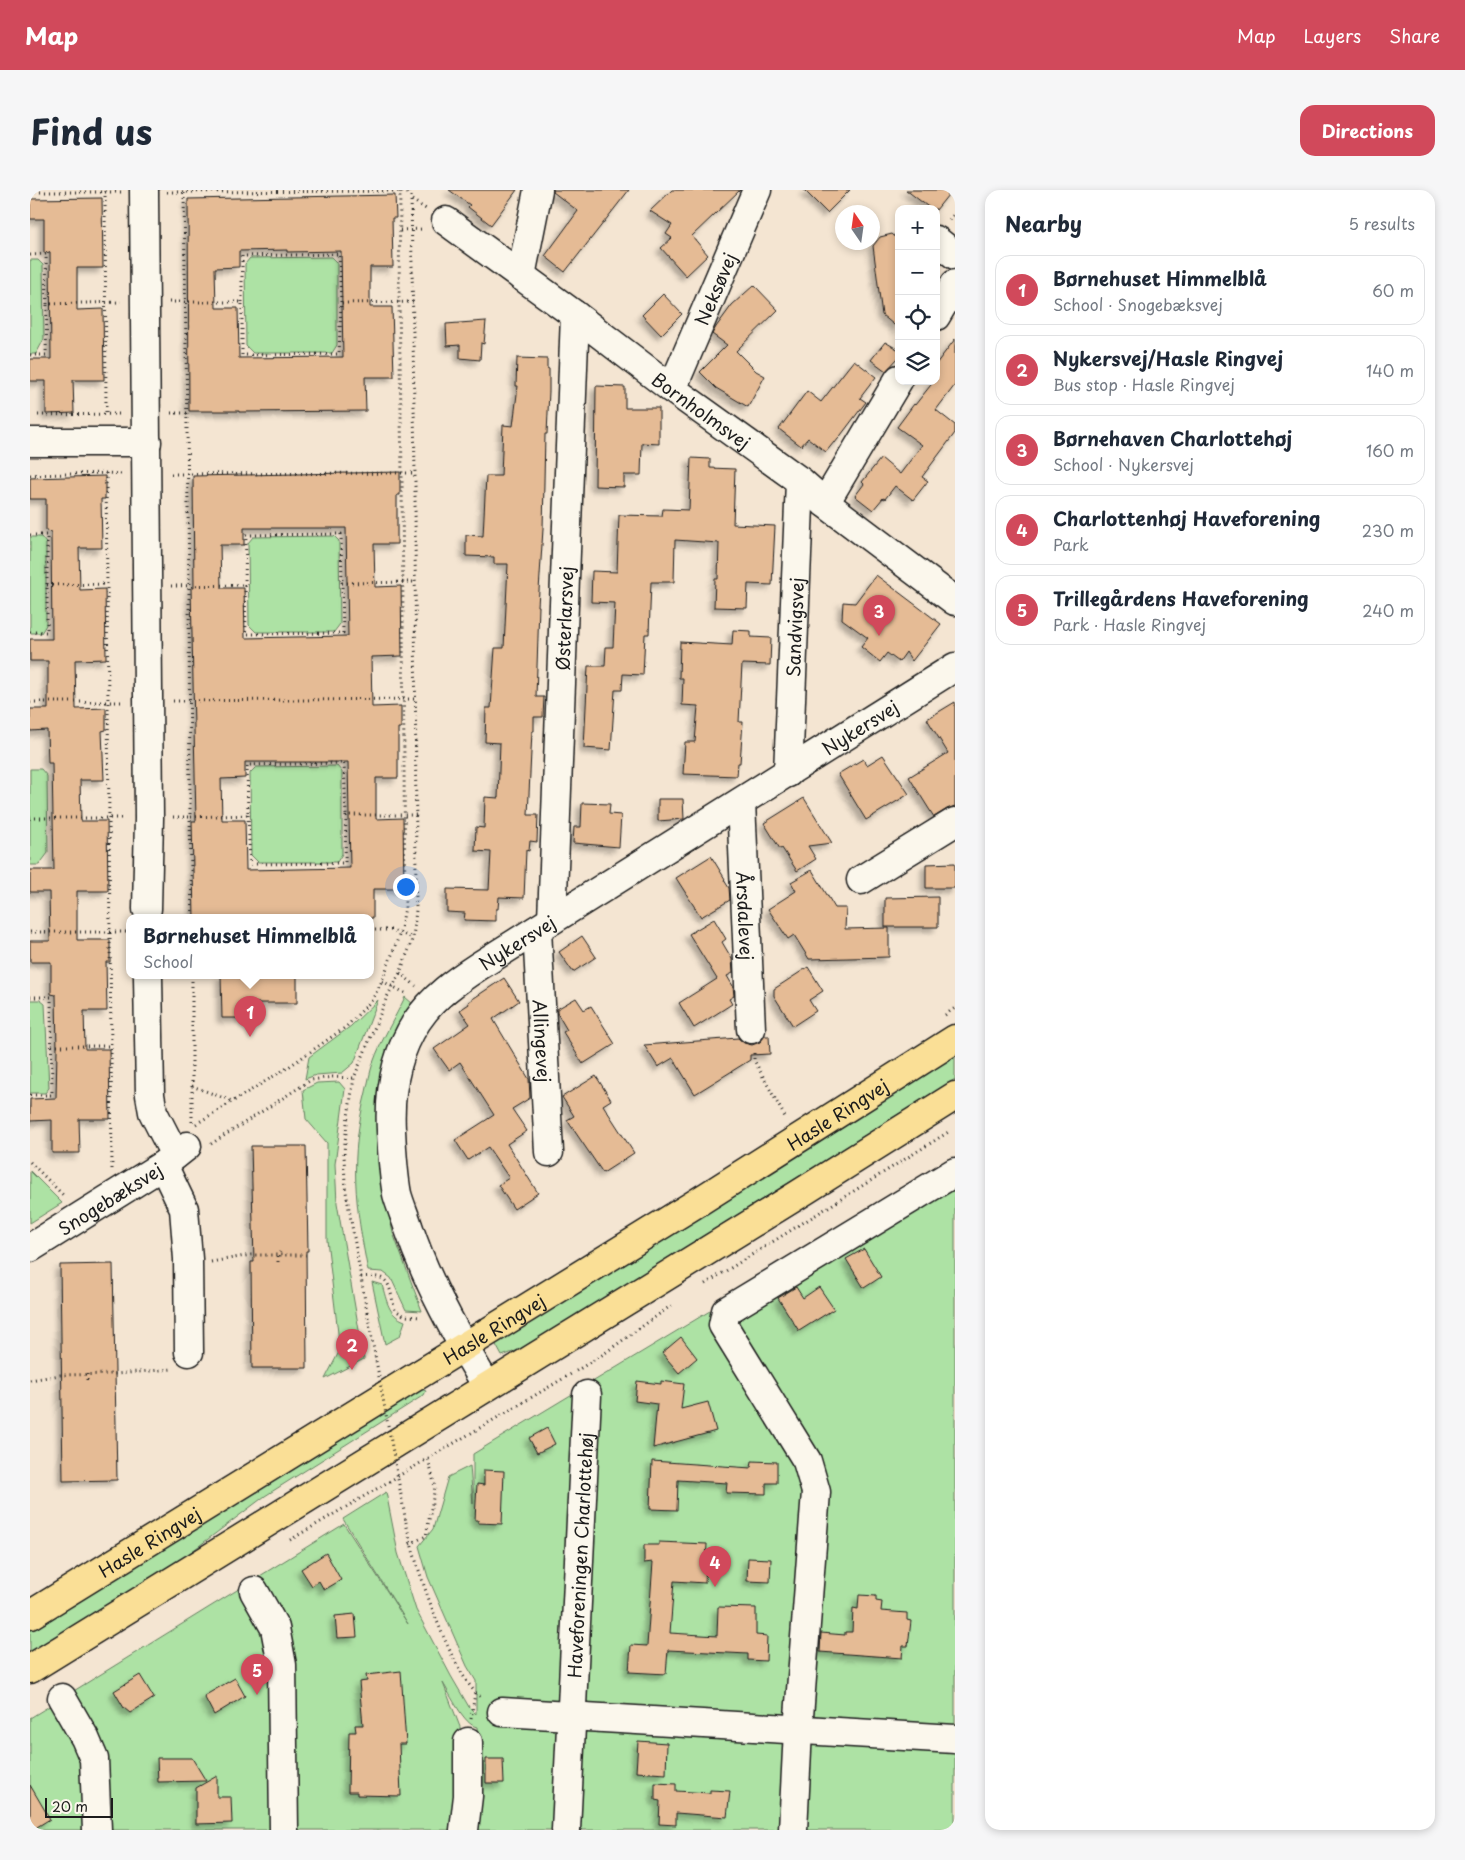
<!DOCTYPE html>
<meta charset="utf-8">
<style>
body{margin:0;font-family:"Playpen Sans",sans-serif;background:#f6f6f7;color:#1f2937}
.controls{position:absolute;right:15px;top:15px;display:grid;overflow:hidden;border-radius:10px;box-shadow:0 2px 8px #0003}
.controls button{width:45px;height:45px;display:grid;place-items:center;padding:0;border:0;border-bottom:1px solid #e0e1e3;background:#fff;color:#1f2937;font:25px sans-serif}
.compass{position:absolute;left:805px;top:15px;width:45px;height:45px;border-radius:50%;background:#fff;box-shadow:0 2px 8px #0003;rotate:347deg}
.scale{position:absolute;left:15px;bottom:12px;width:68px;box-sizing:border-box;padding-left:5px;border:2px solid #1c1c1c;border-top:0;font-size:14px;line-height:18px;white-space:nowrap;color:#1c1c1c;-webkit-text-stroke:4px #fbf7ec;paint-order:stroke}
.you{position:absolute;left:375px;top:696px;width:18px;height:18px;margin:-12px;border:4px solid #fff;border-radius:50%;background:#1a73e8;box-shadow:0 0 0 8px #1a73e833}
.badge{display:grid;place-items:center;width:32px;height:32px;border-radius:50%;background:#d1495b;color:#fff;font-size:16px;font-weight:700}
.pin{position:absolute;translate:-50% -41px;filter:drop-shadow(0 1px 2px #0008)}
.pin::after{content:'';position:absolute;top:26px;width:18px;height:15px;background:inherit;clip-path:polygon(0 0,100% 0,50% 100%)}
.popup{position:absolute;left:96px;top:724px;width:248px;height:65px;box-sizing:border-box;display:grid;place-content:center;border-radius:10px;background:#fff;filter:drop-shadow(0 1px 4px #0005);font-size:16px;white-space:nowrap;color:#747a83}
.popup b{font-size:19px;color:#1f2937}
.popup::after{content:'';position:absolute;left:50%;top:100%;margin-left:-10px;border:10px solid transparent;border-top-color:#fff}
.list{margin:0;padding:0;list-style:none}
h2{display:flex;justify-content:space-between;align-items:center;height:65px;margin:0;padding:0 20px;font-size:21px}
h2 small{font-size:16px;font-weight:400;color:#747a83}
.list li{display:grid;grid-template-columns:32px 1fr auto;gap:15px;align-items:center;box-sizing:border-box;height:70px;margin:0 10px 10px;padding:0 10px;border:1px solid #e0e1e3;border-radius:15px}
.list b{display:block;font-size:19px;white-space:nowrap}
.list p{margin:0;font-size:16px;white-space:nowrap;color:#747a83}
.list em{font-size:16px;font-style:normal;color:#747a83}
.icon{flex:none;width:28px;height:28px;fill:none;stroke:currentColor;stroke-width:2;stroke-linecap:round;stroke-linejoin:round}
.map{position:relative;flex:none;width:925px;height:1640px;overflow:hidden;border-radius:15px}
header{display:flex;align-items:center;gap:30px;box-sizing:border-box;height:70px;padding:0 25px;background:#d1495b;color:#fff}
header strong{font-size:24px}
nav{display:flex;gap:28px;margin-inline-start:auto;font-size:18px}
.intro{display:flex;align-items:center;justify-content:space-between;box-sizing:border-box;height:120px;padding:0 30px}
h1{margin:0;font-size:35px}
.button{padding:12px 22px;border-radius:15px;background:#d1495b;color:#fff;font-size:18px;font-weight:700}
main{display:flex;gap:30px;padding:0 30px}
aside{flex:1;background:#fff;border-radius:15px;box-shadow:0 2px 8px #0003}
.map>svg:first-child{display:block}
</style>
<header>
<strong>Map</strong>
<nav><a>Map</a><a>Layers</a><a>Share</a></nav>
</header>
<div class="intro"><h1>Find us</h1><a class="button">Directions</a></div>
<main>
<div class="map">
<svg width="925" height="1640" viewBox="0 0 925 1640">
<defs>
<filter id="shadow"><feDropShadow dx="-4.5" dy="4.5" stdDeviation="2.5" flood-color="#0004"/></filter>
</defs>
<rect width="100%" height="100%" fill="#f4e5d2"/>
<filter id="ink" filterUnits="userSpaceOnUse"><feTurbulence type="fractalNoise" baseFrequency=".02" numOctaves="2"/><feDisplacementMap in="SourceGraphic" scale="10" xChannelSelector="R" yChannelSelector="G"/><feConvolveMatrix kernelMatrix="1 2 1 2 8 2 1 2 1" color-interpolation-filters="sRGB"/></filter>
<g filter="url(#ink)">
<path fill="#ade2a4" stroke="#647f60" d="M301,67L307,73V155L302,163H223L216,156L215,74L220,68Z
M0,70H8L13,75L14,149L6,164H0Z
M304,346L309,351L310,434L304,442H226L219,435L218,353L223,347Z
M0,347H11L16,353V435L11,443H0Z
M307,576L312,582V664L307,672H228L221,665L220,583L226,577Z
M0,579H11L17,586L18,663L9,675H0Z
M375,807L383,814L353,998L363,1043L392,1121L376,1120L361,1088L353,1082L338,1081C325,1015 319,969 336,902C338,893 340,882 343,873C351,850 365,828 375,807Z
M0,810H10L15,814L19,898L15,903H0Z
M348,810L324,873L312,883L286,885L275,889L279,867L321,836Z
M925,864V889L494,1158L472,1166L465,1153L792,951Z
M309,892L315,899L305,974L307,1013L334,1169L295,1189L310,1160L297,1050V953L276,929L273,900L287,893Z
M925,973V1640H444L450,1585L447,1537C434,1535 420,1504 413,1493L430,1537L432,1613L430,1640H0V1528L314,1334L378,1434L313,1329L356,1302L368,1363L386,1420L421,1486L439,1517L446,1524V1491L437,1476L398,1387L389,1356L403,1339L418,1287L440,1276L443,1314V1264Z
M0,981L32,1013L0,1033Z
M342,1092L352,1095C357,1111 358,1125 375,1131L370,1146L355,1154Z
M391,1199L396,1201L394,1205L235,1306L153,1368L0,1463V1440Z"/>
<path fill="#e5bb95" stroke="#1c1c1c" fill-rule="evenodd" filter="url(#shadow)" d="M419,0H487L461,35L438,17L440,15Z
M523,0H599L535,82L515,66L548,21L523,2Z
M642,0H710L662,46L678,65L656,86L631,58L642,48L636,44L642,35L620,21Z
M774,0H820L797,23Z
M876,0H922L906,20V19H901Z
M365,5L366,28H362L363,77H340V117H362L364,187H335L336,221L209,222V221H159L158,9ZM257,60V62L311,61L313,167L209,168L208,118H186L185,78L209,77V61Z
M72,8L73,78H47V120L73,119L74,190H43L44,223L16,224V191H0V169H21L20,62L14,63V29H0V9Z
M862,44L869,50V139L852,125L843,56L850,47Z
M724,95L748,120L706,161L726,181L735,186L718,217L686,198L670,182L697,155L682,144L686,137L702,115Z
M633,104L652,124L631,145L612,125Z
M456,131L454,154L451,153L450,170L430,168V155L417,156L416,134Z
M925,149V195L906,220L925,235V243L892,287L898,291L883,310L865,296L855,309L853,308L843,320L825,306L834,294L832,292L851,268L870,284L892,255L867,237L884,214L885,215L904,191H906V174Z
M855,152L869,160V167L856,181L841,170Z
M487,168L517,169V178L519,179V201L517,244H515L513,339L508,416H509L506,507H514L513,527H504V541H502L498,625H508L507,652L500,651L499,661L496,660L494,708L469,707L468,719H466V731L434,730L435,723L417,722V699L459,700L461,662L445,661L446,637L454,638L455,607L468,608L470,553L455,552L456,518H461L465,458H474L478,374H464V367L436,366V345L453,346L456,286H471L473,235L483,236L488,196H486Z
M824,170L846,187L830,208L836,212L805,253L804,252L796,262L778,248L771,256L749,239L777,201L791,212Z
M566,196L595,197V218H629V254L612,253L611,285H594V297L565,296Z
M661,268L680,269V278L705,279L703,334L745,336L742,395L718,394L717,418L684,417L685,389H688L689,353L645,350L644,392H621L619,444H615L613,485L593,484L592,500H585L581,560L554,558L558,476H575L576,457H583L585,413L561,412L562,381L587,382L589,325L632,326L633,319L659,320Z
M370,282V305H367V354H344L345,397L371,396L372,466L341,467L342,517L371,516V538H368V588H346V629L373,628L374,699H343V728H164L162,631H166L161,398H164L163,286ZM214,338H316L318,446L215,448L214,398H191L190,355H214ZM215,572H318L320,678L216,680L215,630H192L191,589L215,588Z
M75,286V309H71L72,358H49L50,400L75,399L76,469L45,470L46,519L76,518V540L72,541L74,590H50L51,631H77L78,701H47V750H80V772H76L77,821H54L55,859H79L80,929H49L50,963H22V930L0,931V909L26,908L27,860L26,805L21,804V772H0V751H20L19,702H0V680H24L22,573H18L17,540L0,541V519H18V471H0V449H22L21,342L16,341V309H0V288Z
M846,385L911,434L882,471L876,462L869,472L857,463L850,472L831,457L838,448L812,429L813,412L825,413Z
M703,440L721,441V447L741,448L740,475L712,474L709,532H713L710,573H708L707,586L653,584L655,552H665L668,516L652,515L653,488H649L650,452L702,455Z
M925,512V616L917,619L904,627L879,587L918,563L897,529Z
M853,565L879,604L836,630L808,584L833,569L837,575Z
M774,608L802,653L778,656L786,669L767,681L752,658L750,659L734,633Z
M628,609H653L654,629L628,631Z
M552,613L580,614L579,624L591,625L589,657L543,653L544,637H551Z
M681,666L695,689L694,690L699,698L700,710L671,727L646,688Z
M925,673V698H896V674Z
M782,680L805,718H816L815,739L859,738V767L779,769L764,745L758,749L738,719L766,701L761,692Z
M908,707V737H855V708Z
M684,729L696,749L692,752L702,769L703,783L697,786L703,796L704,806L699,809L702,814L664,838L649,813L687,789L659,744Z
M552,746L566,767L543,782L529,762Z
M778,777L793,801L779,810L786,821L763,836L744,806V799Z
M191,786H267V813H222V824H213V828H192Z
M474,788L489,811L463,829L499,889L500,908L482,919L497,941L477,954L508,1003L484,1019L468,995L479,988L458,957L438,970L425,950L464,925L430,872L419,880L404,859L440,834L430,820L439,814L438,812Z
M546,808L554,820L561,816L585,854L553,874L533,842L537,840L527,823V819Z
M735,846H739L740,864L720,865V870L665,904L643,868L628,877L614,855L708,848L714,853L722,855L730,852Z
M566,886L581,910L573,915L604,963L573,983L537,930L544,926L532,907Z
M221,956H276L278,1061H276L277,1178H222L221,1072H224Z
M834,1059L851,1087L834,1098L816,1069Z
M83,1074L87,1290L33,1291L30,1075Z
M766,1097L773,1108L789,1097L804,1119L769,1141L748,1108Z
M651,1147L667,1168L649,1183L632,1163Z
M607,1191L631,1194V1191L654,1194L651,1219L678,1212L686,1241L623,1258L627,1214L605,1211Z
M517,1238L525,1254L507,1263L499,1248Z
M622,1271L721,1278L722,1271L747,1272V1293H736V1304L696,1303L697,1293L648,1290L647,1320L620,1319Z
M454,1280L474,1281L472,1334L448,1333V1330H445L447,1294L454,1295Z
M629,1352L677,1354L675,1393L644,1391L640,1443L687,1446L688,1417L726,1418V1445L737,1446L736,1471L718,1470V1464L638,1460L636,1484L599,1482L601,1455L617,1456L623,1372L614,1373V1355H629Z
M296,1363L311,1390L294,1400L289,1391L282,1396L271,1379Z
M718,1368L741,1369L740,1392L717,1391Z
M829,1405L846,1406V1411L852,1412L851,1421L877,1423V1430L881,1431L878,1456H873L872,1468L790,1462L791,1443L815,1445V1442H822L823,1418L828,1419Z
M325,1424L327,1447L307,1448L305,1426Z
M371,1481L376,1554H369L371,1606L327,1605V1602H318L319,1542H326L325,1535H333L329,1492L337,1491L336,1485Z
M110,1485L124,1508L100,1523L94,1518L84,1501Z
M205,1488L215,1506L184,1525L174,1506Z
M608,1551L637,1553L636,1584L606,1582Z
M127,1568H162L176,1591L128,1592Z
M456,1569H473L474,1593H456Z
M187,1586V1607H201L202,1633L166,1634V1598Z
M625,1593L646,1594V1601L680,1603V1600L700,1601L697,1627L646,1623V1635L629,1634L630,1611L625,1610Z
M0,1595L20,1629L2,1640H0Z"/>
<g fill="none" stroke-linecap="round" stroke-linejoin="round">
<defs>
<g id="minor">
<path d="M114,0L119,628L117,719"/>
<path id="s1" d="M416,31L545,125L642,199L770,291L795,313L925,411"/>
<path d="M906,50L925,65"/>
<path d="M491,86L508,0"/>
<path d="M906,126L925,94"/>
<path id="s2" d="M642,199L727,0"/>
<path d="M0,252H117"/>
<path d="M795,313L869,189"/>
<path id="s3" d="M758,583L770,291"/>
<path id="s4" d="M711,612L721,839"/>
<path d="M831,690L925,632"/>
<path id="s5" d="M522,730L545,125"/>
<path id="s6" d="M507,740L519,962"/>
<path d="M118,786L120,905L123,922L145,965"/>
<path d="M133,975L154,1019L158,1069L159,1162"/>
<path id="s7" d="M0,1058L133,975L157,956"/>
<path id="s8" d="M457,1196C426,1145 397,1093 378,1036C375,1026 370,1015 367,1004C363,983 362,961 361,940C359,902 366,863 387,831C403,807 426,791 449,776L925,477"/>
<path d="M224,1401L245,1438L252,1475L254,1640"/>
<path d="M32,1508L55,1548L64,1569L67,1640"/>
<path d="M472,1522L925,1549"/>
<path d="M434,1640L438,1606V1552"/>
<path id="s9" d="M536,1640L557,1205"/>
<path d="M763,1640L768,1540L786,1302L777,1271L693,1135L696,1121L925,982"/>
</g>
<g id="major">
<path id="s10" d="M0,1425L665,1014L925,849"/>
<path d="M0,1479L766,1006L925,906"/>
</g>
</defs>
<use href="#minor" stroke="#1c1c1c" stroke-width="31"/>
<use href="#major" stroke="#1c1c1c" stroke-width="31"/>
<path stroke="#1c1c1c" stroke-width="3" stroke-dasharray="1 4" stroke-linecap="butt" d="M75,1L76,224
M0,2H91
M137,2L370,1L381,4
M154,3L159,396L160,627L218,625L217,575L314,573L316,625H386
M382,10L396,19
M919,30L925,23
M370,40L393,39
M0,65L16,64L17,114L91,112
M139,112H212V165L309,164L311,113L384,112
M212,112V66L309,64L311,113
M0,165H16L17,114
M141,223H157
M8,225L92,224
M141,284L385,283
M0,285L76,283
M0,345H17V442H0
M17,395L77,394
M215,395L216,345L311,344L312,393
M141,396L215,395L216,444L313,443L312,393L386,392
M143,511L384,509
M0,512H94
M218,625L220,674L315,673L316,626
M143,627H160L162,728
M0,628H94
M340,740H362L383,748
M0,742H100
M370,783L386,796
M162,786V933
M352,791L377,804
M0,807H21L22,905H0
M915,825L925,818
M22,856H81
M724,863V870L755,927
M162,896L202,911
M166,934L257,878L316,837L342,810L352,791L370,743L375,718L372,283L369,112L370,1L369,0
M181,954L281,890L303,887L324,888
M0,972L35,1007
M82,979L76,283L92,284
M181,1072L221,1065H276
M248,1072V1065L250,1062
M331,1087C362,1084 358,1094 365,1120L375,1126L390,1127
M675,1094L920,941
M337,1122L315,996L314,962L317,933L324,888L357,807L370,783L383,748L386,720L385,283L381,4L379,0
M546,1181L575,1163L642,1115
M0,1190L30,1185L86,1184L142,1179
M57,1190V1181
M376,1332C383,1370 422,1488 452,1508
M260,1350L541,1184
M380,1354L396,1346L405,1297L398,1268
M441,1529L445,1503"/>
<use href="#minor" stroke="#fbf7ec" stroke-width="28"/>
<use href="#major" stroke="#fadf96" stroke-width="28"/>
<path stroke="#1c1c1c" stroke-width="3" stroke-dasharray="1 4" stroke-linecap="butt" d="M337,1122L376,1332"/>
</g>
</g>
<g text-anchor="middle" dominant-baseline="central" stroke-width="4" stroke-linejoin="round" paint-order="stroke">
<g font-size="18" fill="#1c1c1c" stroke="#fbf7ec">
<text stroke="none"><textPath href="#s2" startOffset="109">Neksøvej</textPath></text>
<text stroke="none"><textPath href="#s1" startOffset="318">Bornholmsvej</textPath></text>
<text stroke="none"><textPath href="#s5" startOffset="302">Østerlarsvej</textPath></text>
<text stroke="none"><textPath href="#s3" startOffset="146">Sandvigsvej</textPath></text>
<text stroke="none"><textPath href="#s8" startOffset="924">Nykersvej</textPath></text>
<text stroke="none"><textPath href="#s4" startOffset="114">Årsdalevej</textPath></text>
<text stroke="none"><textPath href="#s8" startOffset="519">Nykersvej</textPath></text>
<text stroke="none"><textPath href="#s6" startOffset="111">Allingevej</textPath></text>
<text stroke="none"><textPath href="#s10" startOffset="950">Hasle Ringvej</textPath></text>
<text stroke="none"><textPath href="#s7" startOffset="94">Snogebæksvej</textPath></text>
<text stroke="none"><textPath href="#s10" startOffset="545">Hasle Ringvej</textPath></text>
<text stroke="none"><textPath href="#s10" startOffset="140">Hasle Ringvej</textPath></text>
<text stroke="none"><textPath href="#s9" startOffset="275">Haveforeningen Charlottehøj</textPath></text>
</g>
</g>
</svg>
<div class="controls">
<button>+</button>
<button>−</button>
<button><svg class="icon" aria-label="locate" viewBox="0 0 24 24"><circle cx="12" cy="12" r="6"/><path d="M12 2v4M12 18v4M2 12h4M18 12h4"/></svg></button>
<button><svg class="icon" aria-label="layers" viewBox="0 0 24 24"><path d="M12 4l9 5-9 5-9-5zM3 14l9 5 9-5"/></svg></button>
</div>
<svg class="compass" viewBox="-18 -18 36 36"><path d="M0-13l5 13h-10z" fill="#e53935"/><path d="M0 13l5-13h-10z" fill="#747a83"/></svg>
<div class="scale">20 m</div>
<div class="you"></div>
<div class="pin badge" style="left:220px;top:847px">1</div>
<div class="popup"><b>Børnehuset Himmelblå</b>School</div>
<div class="pin badge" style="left:322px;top:1180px">2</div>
<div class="pin badge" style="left:849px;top:446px">3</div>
<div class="pin badge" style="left:685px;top:1397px">4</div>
<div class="pin badge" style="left:227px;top:1505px">5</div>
</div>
<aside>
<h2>Nearby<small>5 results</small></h2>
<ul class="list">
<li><span class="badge">1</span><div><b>Børnehuset Himmelblå</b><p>School · Snogebæksvej</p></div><em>60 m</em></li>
<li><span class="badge">2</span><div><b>Nykersvej/Hasle Ringvej</b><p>Bus stop · Hasle Ringvej</p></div><em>140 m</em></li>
<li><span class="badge">3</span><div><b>Børnehaven Charlottehøj</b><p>School · Nykersvej</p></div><em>160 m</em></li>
<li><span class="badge">4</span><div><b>Charlottenhøj Haveforening</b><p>Park</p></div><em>230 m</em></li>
<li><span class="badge">5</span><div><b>Trillegårdens Haveforening</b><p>Park · Hasle Ringvej</p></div><em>240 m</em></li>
</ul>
</aside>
</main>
